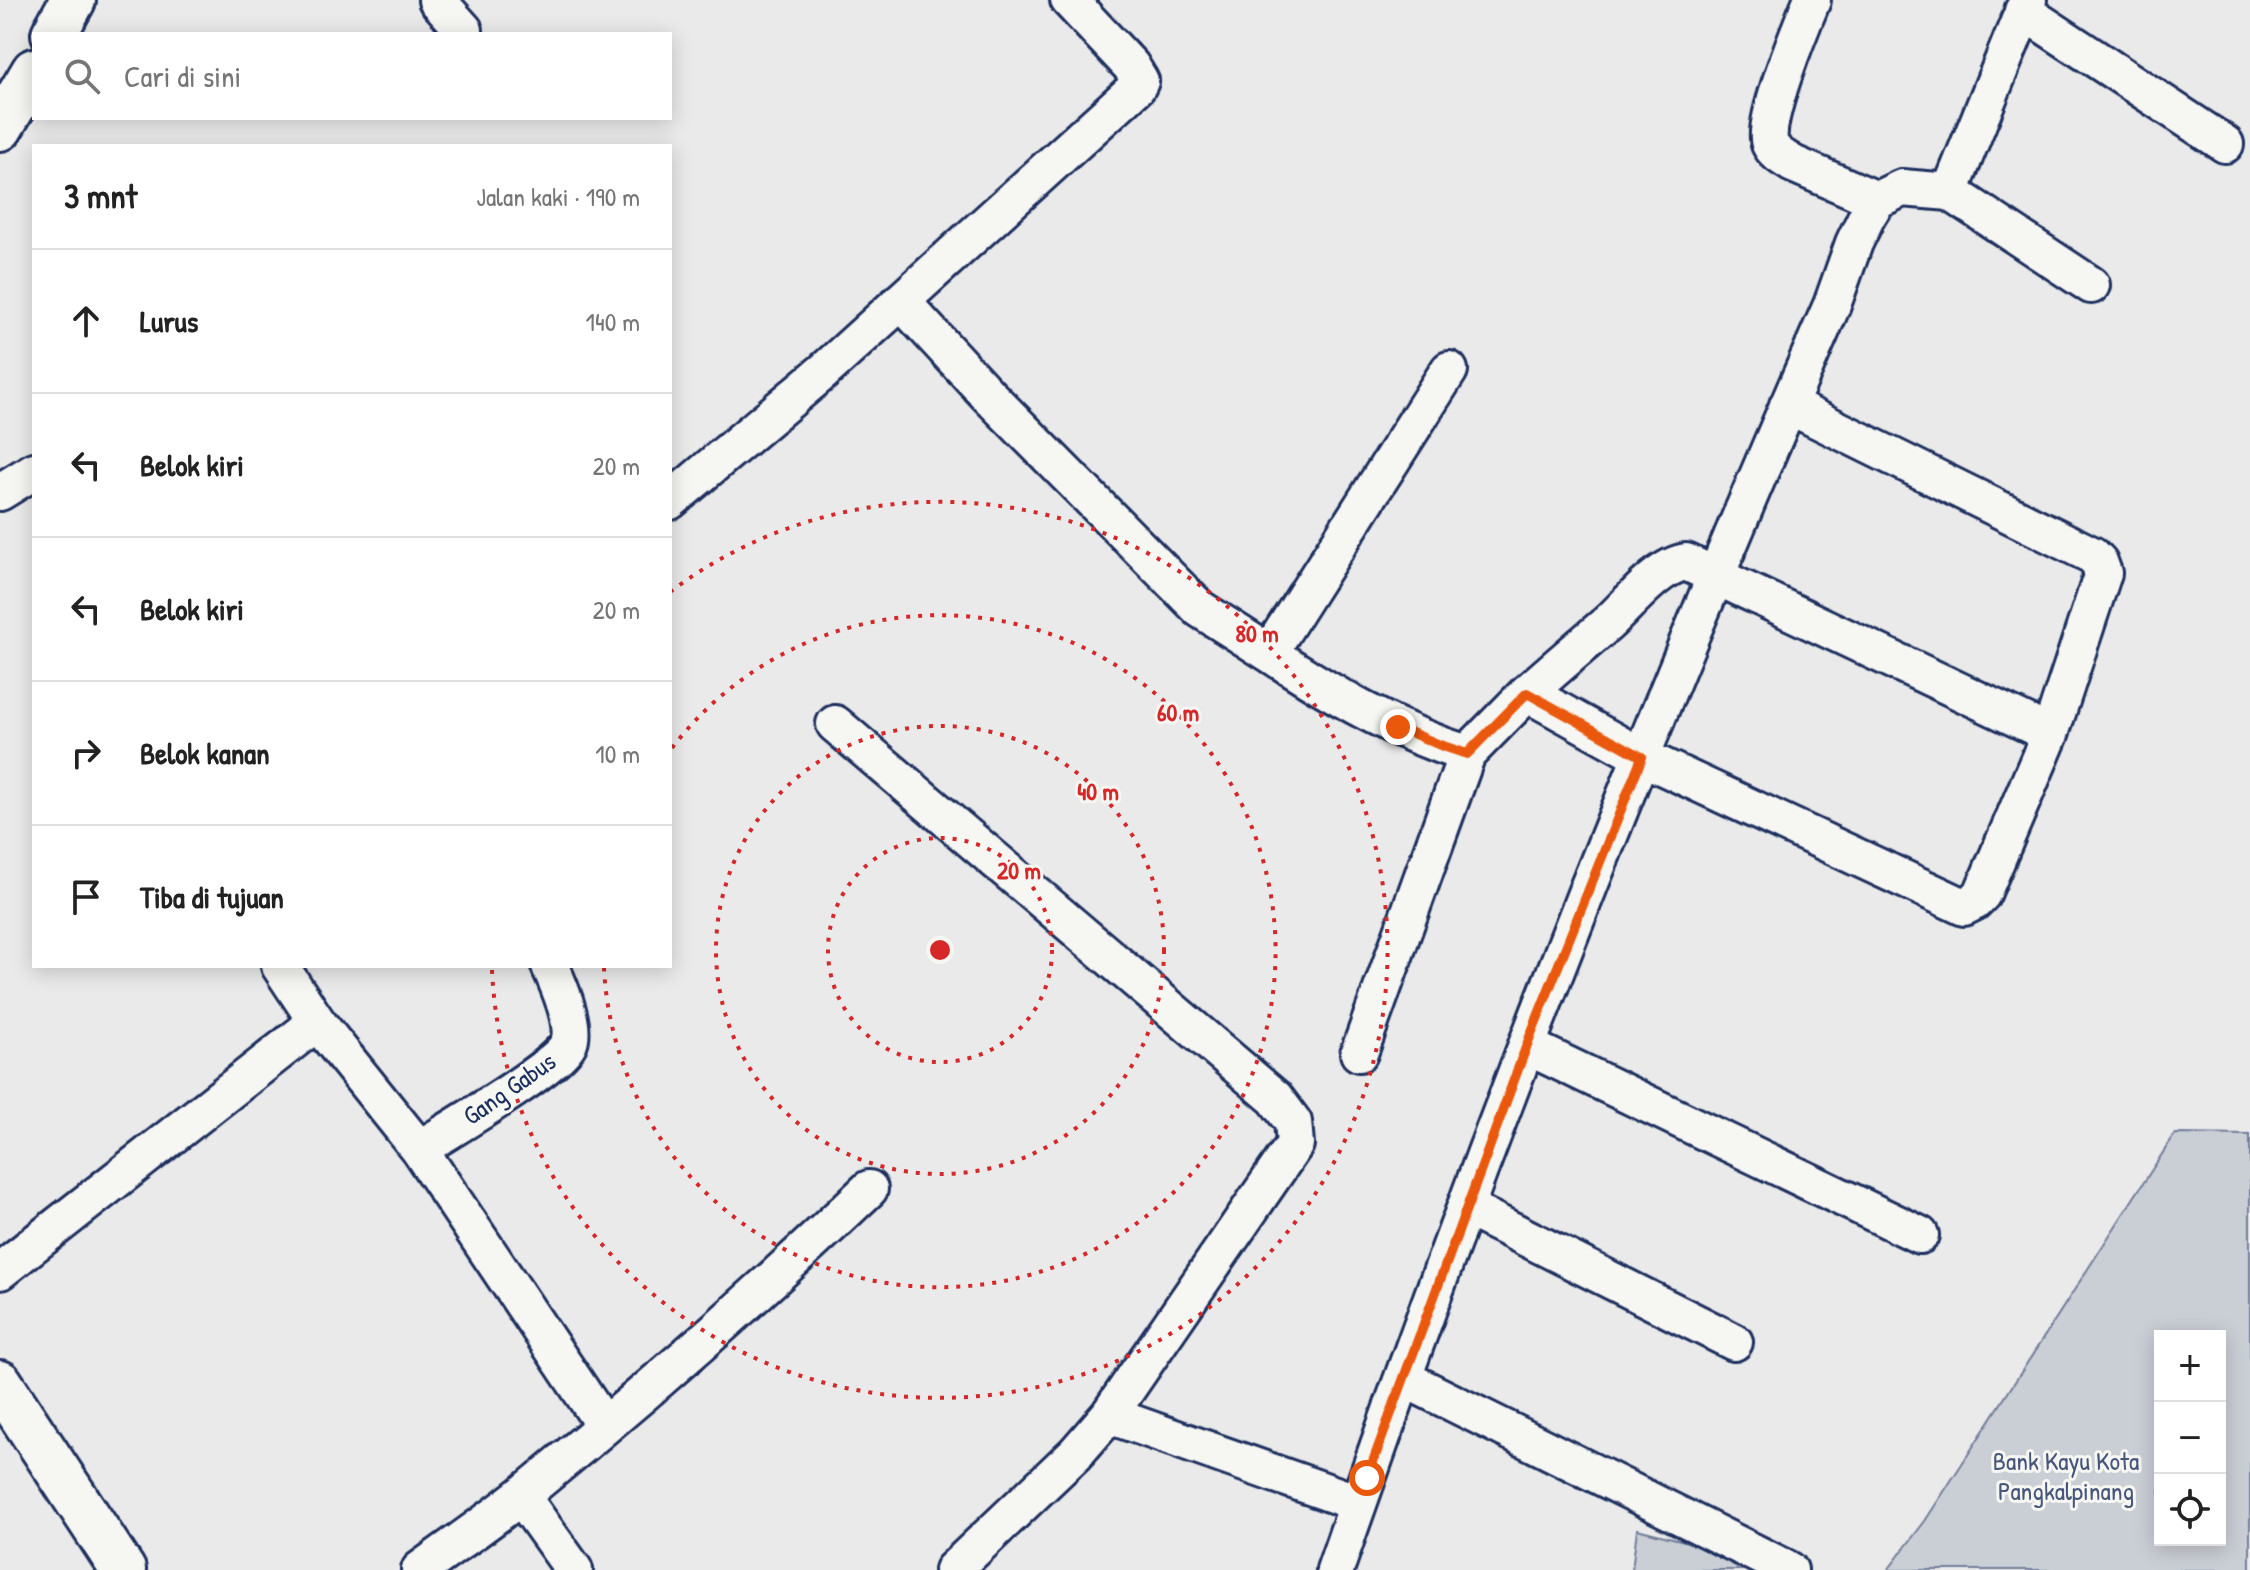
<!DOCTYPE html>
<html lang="id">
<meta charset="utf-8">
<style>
body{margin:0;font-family:"Patrick Hand",sans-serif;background:#f2f2f2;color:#222}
.controls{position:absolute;right:24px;bottom:24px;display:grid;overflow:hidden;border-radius:0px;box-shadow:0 4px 20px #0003}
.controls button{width:72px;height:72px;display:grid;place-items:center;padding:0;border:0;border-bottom:2px solid #e0e0e0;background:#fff;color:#222;font:40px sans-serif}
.stop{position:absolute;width:24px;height:24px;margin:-18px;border:6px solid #ea580c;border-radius:50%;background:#fff}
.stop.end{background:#ea580c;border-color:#fff;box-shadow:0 2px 8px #0008}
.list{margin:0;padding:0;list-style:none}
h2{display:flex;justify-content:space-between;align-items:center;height:104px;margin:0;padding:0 32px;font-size:34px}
h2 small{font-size:26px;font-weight:400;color:#767676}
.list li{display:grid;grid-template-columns:52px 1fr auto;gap:24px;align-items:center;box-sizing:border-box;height:144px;padding:0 32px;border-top:2px solid #e0e0e0}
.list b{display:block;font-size:30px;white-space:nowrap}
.list em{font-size:26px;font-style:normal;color:#767676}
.icon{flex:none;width:44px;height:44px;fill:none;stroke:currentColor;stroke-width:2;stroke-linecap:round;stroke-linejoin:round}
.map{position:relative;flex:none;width:2250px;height:1570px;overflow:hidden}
.search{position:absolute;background:#fff;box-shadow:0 4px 20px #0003;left:32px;top:32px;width:640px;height:88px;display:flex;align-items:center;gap:20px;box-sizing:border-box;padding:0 28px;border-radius:0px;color:#767676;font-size:30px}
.panel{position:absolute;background:#fff;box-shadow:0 4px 20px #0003;left:32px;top:144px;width:640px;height:824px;border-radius:0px}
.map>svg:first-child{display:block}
</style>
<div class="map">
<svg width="2250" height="1570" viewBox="0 0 2250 1570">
<rect width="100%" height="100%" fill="#e9eae9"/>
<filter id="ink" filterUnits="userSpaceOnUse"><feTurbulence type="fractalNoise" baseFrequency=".0125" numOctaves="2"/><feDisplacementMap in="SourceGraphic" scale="16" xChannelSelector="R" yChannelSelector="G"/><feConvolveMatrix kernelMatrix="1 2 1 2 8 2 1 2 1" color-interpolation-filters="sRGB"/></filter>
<g filter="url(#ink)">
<path fill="#caced5" stroke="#727e9a" stroke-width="2" fill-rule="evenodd" d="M2175,1134L2250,1135V1570H1888L1925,1521ZM2160,1336H2220V1540H2160Z
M1637,1529L1798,1570H1632Z"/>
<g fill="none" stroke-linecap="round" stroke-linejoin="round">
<defs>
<path id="street" d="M437,0L464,30
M1812,0C1802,24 1761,123 1770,144C1774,153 1785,159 1793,164L1877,200
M2023,11L2225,144
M1950,192L2028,0
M901,301L988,395L1200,609L1269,653
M1449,370L1269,653C1331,694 1396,732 1467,754L1527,693L1642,757L1964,907L1974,902L1982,894L2050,734
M0,492L34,471
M670,501L823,372L1137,87L1140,81L1131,66L1069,0
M1527,693C1554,669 1581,646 1608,623C1629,604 1658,566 1686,562L2050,734L2103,573L2099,562L2092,555L1788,405
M835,724L1275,1098L1293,1122L1295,1144L1109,1415L1076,1453L953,1570
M317,1022L419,1149L604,1425
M1527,1046L1920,1235
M1359,1053L1467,754
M419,1149C446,1132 561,1065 569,1042C576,1025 558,983 550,966
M1467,1208L1734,1342
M0,1271L317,1022L280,966
M1403,1378L1789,1570
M1109,1415L1358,1503
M521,1496L574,1570
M420,1570C454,1545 490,1521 523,1494C642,1397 758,1295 869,1189
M1335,1570C1483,1142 1650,719 1832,305L1854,243L1867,216L1877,200L1902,188L1950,192L2091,285"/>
<path id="secondary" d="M54,34L73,0
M0,128L34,71
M0,1383L123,1570"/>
</defs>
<use href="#street" stroke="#1b2f5e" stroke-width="42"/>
<use href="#secondary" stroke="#1b2f5e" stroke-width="50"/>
<use href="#street" stroke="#f6f6f2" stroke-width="36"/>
<use href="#secondary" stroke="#f6f6f2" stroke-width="44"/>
</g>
</g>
<g fill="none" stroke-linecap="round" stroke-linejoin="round" filter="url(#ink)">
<path stroke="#ea580c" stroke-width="10" d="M1367,1478L1531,1034L1642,757L1527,693L1467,754L1440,745L1398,727"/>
</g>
<g fill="none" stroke="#d62828" stroke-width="4" stroke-dasharray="4 8">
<circle cx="940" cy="950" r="112"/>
<circle cx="940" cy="950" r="224"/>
<path d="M672 748A336 336 0 1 1 604 968"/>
<path d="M670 592A448 448 0 1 1 492 970"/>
</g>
<g text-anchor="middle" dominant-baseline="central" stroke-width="6" stroke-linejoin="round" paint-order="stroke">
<g font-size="26" fill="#1b2f5e" stroke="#f6f6f2">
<text transform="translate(509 1088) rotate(-35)">Gang Gabus</text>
</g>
<g font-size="26" fill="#47577c" stroke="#f6f6f2">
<text x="2066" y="1460">Bank Kayu Kota<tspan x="2066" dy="30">Pangkalpinang</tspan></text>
</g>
</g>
<circle cx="940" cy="950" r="12" fill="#d62828" stroke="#f6f6f2" stroke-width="4"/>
<g font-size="24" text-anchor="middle" font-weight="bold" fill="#d62828" stroke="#f6f6f2" stroke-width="6" stroke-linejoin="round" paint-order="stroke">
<text x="1257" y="642">80 m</text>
<text x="1178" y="721">60 m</text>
<text x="1098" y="800">40 m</text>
<text x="1019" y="879">20 m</text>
</g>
</svg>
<div class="controls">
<button>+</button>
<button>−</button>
<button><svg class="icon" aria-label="locate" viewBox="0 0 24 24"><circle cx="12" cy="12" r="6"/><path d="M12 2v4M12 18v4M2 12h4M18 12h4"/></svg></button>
</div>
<div class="stop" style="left:1367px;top:1478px"></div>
<div class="stop end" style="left:1398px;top:727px"></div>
<div class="search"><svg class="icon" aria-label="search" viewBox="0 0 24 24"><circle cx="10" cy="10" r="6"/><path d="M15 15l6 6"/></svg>Cari di sini</div>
<section class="panel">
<h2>3 mnt<small>Jalan kaki · 190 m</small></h2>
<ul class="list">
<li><svg class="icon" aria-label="ahead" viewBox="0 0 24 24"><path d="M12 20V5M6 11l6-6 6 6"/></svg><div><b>Lurus</b></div><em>140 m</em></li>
<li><svg class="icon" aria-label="left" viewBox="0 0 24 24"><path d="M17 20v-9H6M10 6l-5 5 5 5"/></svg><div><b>Belok kiri</b></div><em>20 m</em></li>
<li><svg class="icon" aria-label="left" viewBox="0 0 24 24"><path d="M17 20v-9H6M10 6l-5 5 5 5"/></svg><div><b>Belok kiri</b></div><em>20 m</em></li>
<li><svg class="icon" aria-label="right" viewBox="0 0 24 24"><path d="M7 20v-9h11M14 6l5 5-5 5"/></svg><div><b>Belok kanan</b></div><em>10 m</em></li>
<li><svg class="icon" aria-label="arrive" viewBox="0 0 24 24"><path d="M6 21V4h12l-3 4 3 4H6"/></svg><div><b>Tiba di tujuan</b></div></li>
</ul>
</section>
</div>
